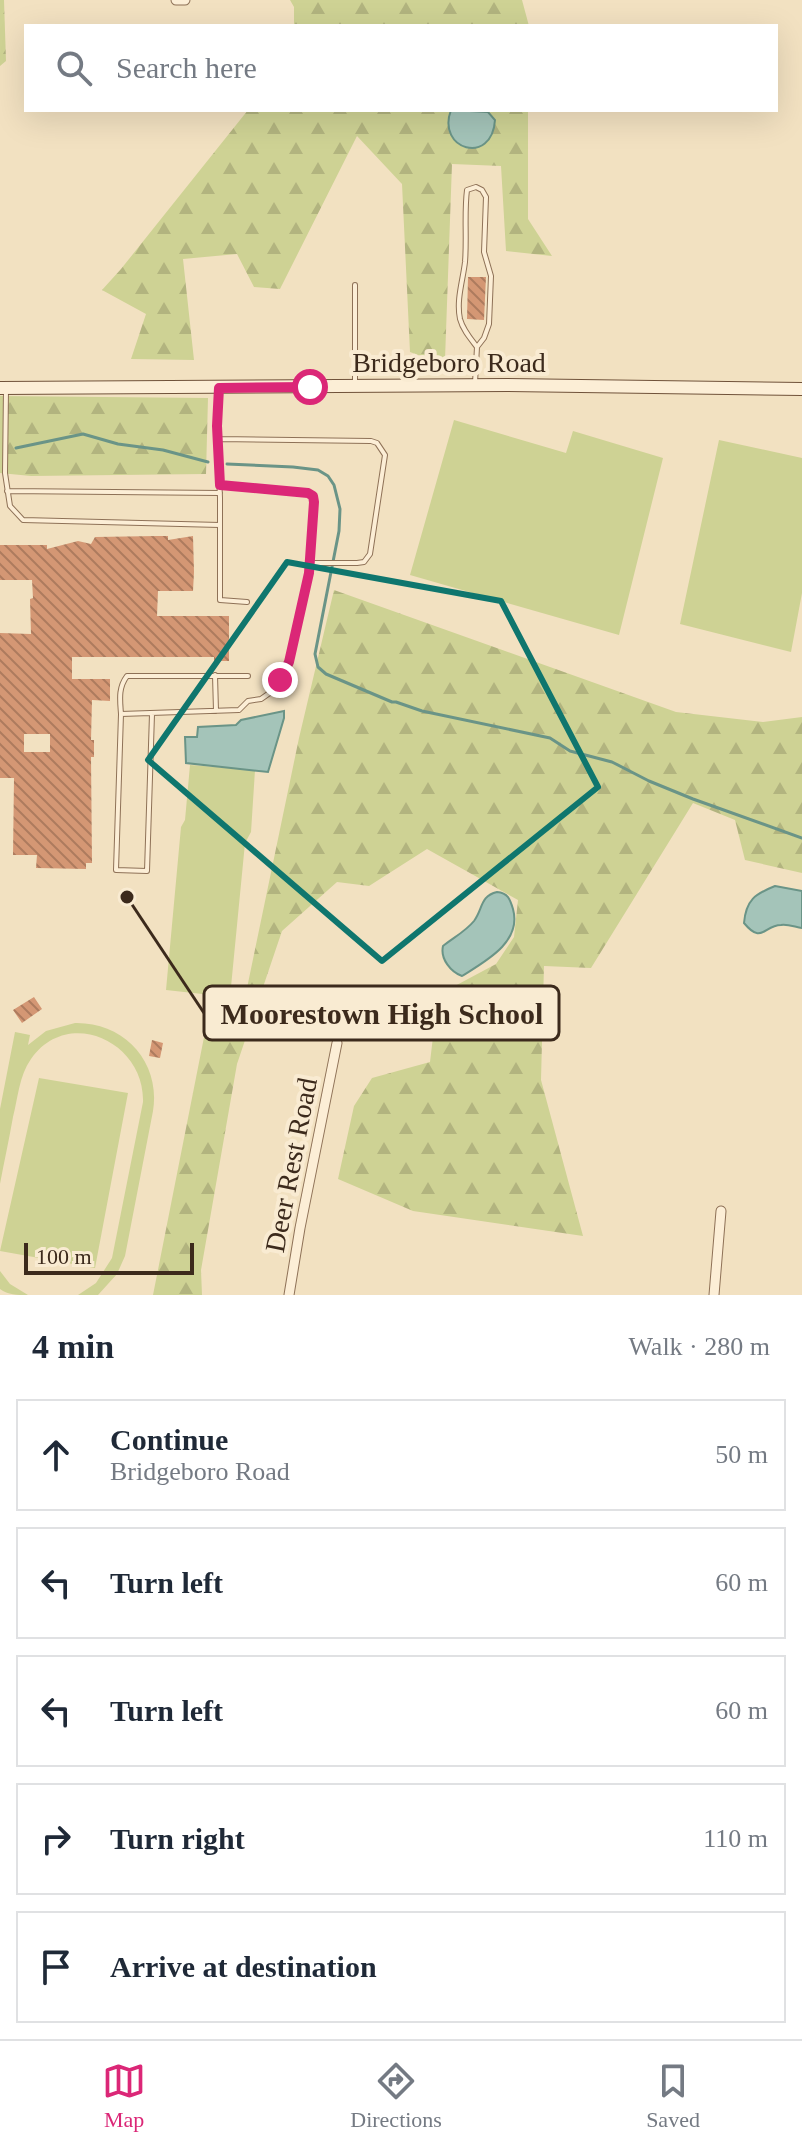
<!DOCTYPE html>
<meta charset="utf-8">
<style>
body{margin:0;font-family:Georgia,serif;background:#f2f2f3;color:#1f2937}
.scale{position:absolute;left:24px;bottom:20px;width:170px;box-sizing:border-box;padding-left:8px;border:4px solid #3c2a1c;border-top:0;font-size:22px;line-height:28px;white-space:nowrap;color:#3c2a1c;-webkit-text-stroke:6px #f9ebd2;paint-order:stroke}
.stop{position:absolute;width:24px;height:24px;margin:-18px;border:6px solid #db2777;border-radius:50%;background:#fff}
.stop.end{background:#db2777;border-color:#fff;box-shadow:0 2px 8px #0008}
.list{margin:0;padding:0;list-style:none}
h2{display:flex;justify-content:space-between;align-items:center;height:104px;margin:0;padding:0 32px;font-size:34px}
h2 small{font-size:26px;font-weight:400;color:#747a83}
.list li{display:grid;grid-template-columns:52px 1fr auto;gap:24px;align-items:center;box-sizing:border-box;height:112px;margin:0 16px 16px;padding:0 16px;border:2px solid #e0e1e3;border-radius:0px}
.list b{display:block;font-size:30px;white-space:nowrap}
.list p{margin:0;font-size:26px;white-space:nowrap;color:#747a83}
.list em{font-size:26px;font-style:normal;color:#747a83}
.icon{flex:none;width:44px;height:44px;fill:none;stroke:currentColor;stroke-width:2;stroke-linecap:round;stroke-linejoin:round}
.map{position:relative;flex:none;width:802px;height:1295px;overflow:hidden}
.search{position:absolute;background:#fff;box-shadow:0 8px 32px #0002;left:24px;right:24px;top:24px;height:88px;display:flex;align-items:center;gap:20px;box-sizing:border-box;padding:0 28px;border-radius:0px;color:#747a83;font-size:30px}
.sheet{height:744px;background:#fff}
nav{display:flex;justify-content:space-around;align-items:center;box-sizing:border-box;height:112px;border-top:2px solid #e0e1e3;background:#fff;font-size:22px;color:#747a83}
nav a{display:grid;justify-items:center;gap:4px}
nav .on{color:#db2777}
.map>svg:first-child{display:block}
</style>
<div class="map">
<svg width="802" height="1295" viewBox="0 0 802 1295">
<defs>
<pattern id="forest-firs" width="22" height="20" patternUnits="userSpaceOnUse" patternTransform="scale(2)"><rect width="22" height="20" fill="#ced294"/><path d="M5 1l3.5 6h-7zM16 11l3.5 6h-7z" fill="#b2b47f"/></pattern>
<pattern id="building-back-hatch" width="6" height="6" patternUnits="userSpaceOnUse" patternTransform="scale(2)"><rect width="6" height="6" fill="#d49774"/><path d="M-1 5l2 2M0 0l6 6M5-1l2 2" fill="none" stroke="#ad7b5e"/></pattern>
</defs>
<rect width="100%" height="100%" fill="#f2e1c1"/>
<path fill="url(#forest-firs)" d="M0,0H4L6,61L0,66Z
M290,0H522L529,26H294V7Z
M248,110H528V219L552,256L506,251L501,166L452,164L445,360H432L410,352L402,184L357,136L280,289L254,287L237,254L183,259L194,360L131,359L146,314L102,290L121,269Z
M0,396L208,398L206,474L31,476L0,473Z
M334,590L676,712L763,722L802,717V873L745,860L735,820L693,803L591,968L544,966L541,1080L583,1236L413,1211L338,1179L354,1106L372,1078L430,1062L438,995L496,964L514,937L518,900L427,849L369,886L337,882L282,931L237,1064L201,1270L202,1295H153L208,1017L234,1023L247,988L299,738Z"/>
<path fill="#ced294" d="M454,420L566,453L573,431L663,458L619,635L410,575Z
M719,440L802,458V593L791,652L680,624Z
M190,765L255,770L251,832L245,843L230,997L166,990L181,827L185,820Z
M75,1023C124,1022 161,1062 153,1111L125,1256L117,1274L98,1295H78L96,1283L112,1258L143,1102C145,1042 68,1006 31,1059C19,1076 18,1098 13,1117C9,1140 4,1162 0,1184V1109L15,1032L30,1035L28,1045L46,1031Z
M39,1078L128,1093L95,1268L0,1251Z
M0,1271L10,1284L28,1295C17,1295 8,1295 0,1289Z"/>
<path fill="#a4c4b9" stroke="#6a9487" stroke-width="2" d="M451,110L488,112L495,120C492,166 436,150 451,110Z
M284,711V718L268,772L186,763L185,737H197L198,727L236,725L241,720Z
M775,886L802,891V928C795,927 788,924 781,925C764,925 762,945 744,923C746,900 755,894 775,886Z
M497,892C508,893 510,899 513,909C522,942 486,961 462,976C451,972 440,959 443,946C453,938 466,931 474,921C483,909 480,896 497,892Z"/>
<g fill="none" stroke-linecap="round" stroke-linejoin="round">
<path stroke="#6a9487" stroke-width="3" d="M16,448L83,434L118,444L163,450L208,462
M227,464L293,467L318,470L328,476L334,485L340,509L339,531L315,654L318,667L326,674L392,702H396L422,711L550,738L570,751L612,762L649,781L693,799L802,838"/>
</g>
<path fill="url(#building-back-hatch)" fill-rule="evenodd" d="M468,277H486L484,320L467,319Z
M157,536H168V540L193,536L194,572L193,591H158L157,616H229V661H214V657H72V679H110V701L92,700L91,740H94V757H91L92,863H86V869L36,868L37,855H13L14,778H0V633L31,634L30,599L33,598L32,580H0V545H47V549L78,541L91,544L95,537ZM24,734H50V752H24Z
M34,997L42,1009L22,1023L13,1010Z
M152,1040L163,1043L160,1058L149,1056Z"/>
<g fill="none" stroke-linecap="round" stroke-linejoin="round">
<defs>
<path id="service" d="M355,285V384
M475,383L477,347L484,338L489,324L491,276L484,252L486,197L482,190L476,187L467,190C464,214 467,238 465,262C463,280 456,300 460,319C463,330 470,338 477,347
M6,389L5,473L10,506L23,520L220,525
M219,390L217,426L220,498V600L247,602
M218,439L371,441L377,443L385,455L370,554L364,562L357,563H311
M7,491L220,493
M215,675L216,711
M121,714C120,700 118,688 127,676H248
M152,714L147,871L116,870L121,714L239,710L248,701L261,699L271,692L280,680L289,662L310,563L313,496L308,493L220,485"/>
<path id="minor" d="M176,0H185
M289,1295L300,1228L337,1043
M714,1295L721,1211"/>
<path id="secondary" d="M0,388L507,385L802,389"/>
</defs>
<use href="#service" stroke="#8e7157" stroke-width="6"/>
<use href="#minor" stroke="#8e7157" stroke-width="11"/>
<use href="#secondary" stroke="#70523a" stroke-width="14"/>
<use href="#service" stroke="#fceed6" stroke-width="4"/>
<use href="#minor" stroke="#fceed6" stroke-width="9"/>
<use href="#secondary" stroke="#fceed6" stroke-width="12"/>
</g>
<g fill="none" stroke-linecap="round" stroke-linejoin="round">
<path stroke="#db2777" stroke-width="10" d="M280,680L289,662L309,573L314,502L313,496L308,493L220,485L217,426L219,388L310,387"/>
</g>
<path fill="none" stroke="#0f766e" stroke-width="6" stroke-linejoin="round" d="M287,562L501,601L598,787L382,961L148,760Z"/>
<g text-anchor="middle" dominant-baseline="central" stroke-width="8" stroke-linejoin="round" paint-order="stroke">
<g font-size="28" fill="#3c2a1c" stroke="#f9ebd2">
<text x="449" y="362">Bridgeboro Road</text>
<text transform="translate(291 1165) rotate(-79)">Deer Rest Road</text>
</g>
</g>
<path fill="none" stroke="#3c2a1c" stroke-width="3" d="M127 897L204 1013"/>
<circle fill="#3c2a1c" stroke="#f9ebd2" stroke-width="3" cx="127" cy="897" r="8"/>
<rect fill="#f9ebd2" stroke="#3c2a1c" stroke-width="3" x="204" y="986" width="355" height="54" rx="8"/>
<g font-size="30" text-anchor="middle" font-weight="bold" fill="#3c2a1c">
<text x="382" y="1024">Moorestown High School</text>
</g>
</svg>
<div class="scale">100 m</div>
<div class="stop" style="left:310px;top:387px"></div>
<div class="stop end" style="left:280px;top:680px"></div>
<div class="search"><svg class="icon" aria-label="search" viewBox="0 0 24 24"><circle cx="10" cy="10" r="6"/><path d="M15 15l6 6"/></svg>Search here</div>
</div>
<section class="sheet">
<h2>4 min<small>Walk · 280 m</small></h2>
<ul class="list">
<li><svg class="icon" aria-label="ahead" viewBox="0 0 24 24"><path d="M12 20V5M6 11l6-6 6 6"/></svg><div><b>Continue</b><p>Bridgeboro Road</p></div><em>50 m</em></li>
<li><svg class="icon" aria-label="left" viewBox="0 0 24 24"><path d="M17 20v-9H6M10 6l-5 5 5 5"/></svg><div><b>Turn left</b></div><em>60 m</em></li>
<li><svg class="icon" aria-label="left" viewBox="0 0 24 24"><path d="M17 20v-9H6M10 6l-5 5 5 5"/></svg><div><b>Turn left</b></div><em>60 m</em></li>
<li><svg class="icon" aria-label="right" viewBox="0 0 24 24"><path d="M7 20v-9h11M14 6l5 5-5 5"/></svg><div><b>Turn right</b></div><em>110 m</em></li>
<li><svg class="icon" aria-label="arrive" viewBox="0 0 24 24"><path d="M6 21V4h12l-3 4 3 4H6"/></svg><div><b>Arrive at destination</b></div></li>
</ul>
</section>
<nav>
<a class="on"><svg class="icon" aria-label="map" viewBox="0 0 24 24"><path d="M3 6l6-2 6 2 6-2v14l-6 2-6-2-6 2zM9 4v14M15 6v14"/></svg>Map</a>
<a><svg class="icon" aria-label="directions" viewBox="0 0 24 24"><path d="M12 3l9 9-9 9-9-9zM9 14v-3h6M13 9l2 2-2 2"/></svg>Directions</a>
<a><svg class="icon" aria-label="saved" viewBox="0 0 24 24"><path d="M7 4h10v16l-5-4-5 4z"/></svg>Saved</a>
</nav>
